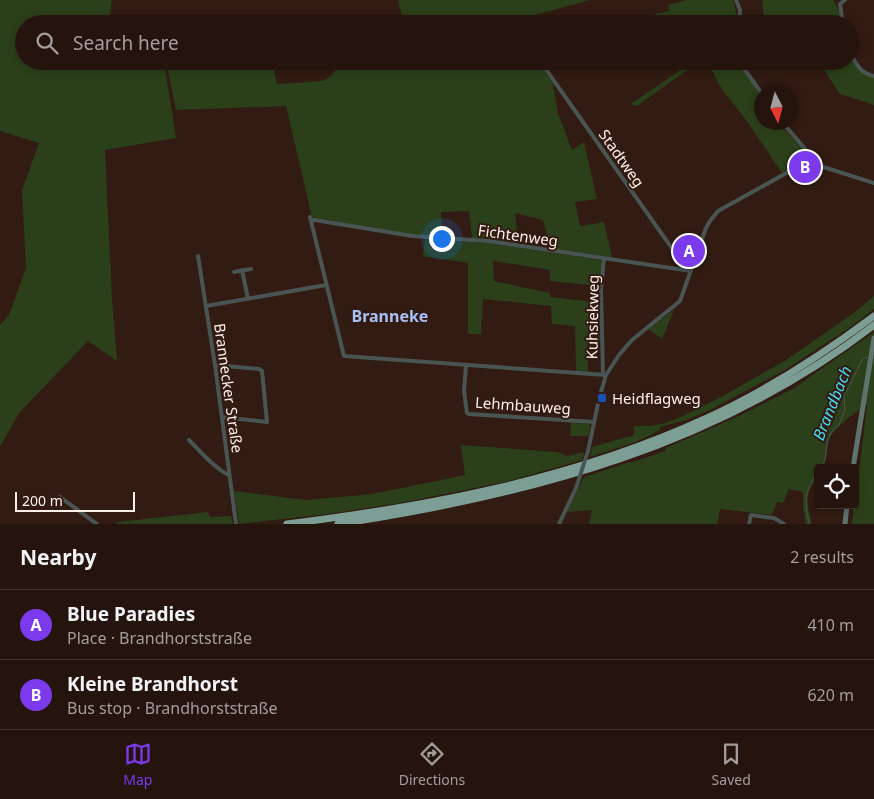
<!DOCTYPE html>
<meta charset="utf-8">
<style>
body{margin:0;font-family:"Noto Sans",sans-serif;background:#2d1d17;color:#f1f3f6}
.controls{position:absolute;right:15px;bottom:15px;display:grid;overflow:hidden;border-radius:5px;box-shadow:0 2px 8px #0003}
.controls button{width:45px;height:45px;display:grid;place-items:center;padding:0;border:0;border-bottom:1px solid #42332e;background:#25140e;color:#f1f3f6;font:25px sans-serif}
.compass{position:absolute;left:754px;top:85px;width:45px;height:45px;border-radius:50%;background:#25140e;box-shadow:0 2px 8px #0003;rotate:174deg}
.scale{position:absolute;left:15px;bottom:12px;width:120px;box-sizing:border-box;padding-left:5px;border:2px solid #ffefe9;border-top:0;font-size:14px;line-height:18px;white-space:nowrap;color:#ffefe9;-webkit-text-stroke:4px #311b12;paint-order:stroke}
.you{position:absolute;left:441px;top:238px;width:18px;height:18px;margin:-12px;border:4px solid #fff;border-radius:50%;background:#1a73e8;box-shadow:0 0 0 8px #1a73e833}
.badge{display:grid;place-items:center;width:32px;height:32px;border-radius:50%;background:#7c3aed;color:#fff;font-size:16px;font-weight:700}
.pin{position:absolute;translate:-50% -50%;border:2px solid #fff;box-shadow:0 1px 5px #0006}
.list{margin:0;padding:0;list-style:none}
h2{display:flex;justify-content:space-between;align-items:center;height:65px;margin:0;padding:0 20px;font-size:21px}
h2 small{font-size:16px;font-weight:400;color:#a39e9e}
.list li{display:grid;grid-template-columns:32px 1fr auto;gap:15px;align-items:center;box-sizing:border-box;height:70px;padding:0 20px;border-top:1px solid #42332e}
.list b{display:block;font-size:19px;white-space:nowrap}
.list p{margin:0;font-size:16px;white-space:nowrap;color:#a39e9e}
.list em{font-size:16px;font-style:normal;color:#a39e9e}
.icon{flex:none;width:28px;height:28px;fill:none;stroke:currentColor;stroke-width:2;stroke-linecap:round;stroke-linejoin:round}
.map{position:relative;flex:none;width:874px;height:524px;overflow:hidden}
.search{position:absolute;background:#25140e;box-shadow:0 2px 8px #0003;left:15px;right:15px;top:15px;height:55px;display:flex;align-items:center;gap:12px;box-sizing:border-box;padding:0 18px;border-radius:28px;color:#a39e9e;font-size:19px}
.sheet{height:205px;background:#25140e}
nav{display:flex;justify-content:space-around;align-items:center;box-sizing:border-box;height:70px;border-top:1px solid #42332e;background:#25140e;font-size:14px;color:#a39e9e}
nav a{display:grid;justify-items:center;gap:2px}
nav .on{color:#7c3aed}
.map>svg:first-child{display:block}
</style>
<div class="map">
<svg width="874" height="524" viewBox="0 0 874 524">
<rect width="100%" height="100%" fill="#311b12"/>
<path fill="#2a3f1a" d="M0,0H112L109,24H24V61H164L176,138L105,150L112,299L117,361L88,341L20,412L0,447V325L9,315L26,268L22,190L39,143L0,131Z
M398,0H590L513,21L514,24H404Z
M687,0H733L737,17V24H662L655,14L670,11L668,5Z
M762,0H833L838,8L842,24H781L779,16L764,18Z
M850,56L854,63L874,78V105L840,94L828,76L822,61H850Z
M166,61H248L273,64L277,84L322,81L330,77L343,61H538L553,84L558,113L572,150L584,142L597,199L575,202L580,226L604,222L612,257L551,249L543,220L515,213L518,243L488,239L472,238L469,211L441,212L442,237L411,235L312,217L286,106L176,110Z
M688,61H700L637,106L631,104L689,64Z
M707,61H740L744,71L761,97L762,122L779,123C788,135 802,145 808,158L806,162L782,173L747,121L723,91Z
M425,239L488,243L601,260L602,262L599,286L550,281V270L493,261L494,281L550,293V297L602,303L601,342L587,344L588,372L576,371L575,326L552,324L551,306L483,299L481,334H468V263L423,256Z
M874,296V309L849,328L785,370L710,410L686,420L660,427V430L636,442L590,457L592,447L634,435V426H651L665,423L683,416L723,396L786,360L855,312Z
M674,310L662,339L648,329Z
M874,332V524H852L854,505H855L867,405C855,413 834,427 829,440C825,450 827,459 823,468H818C818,481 811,484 808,495C806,504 810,515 812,524H806L803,508V492L789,489L783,503L777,502L772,515L720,509L717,524H589L592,510L567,512L584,477L630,462V463L665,451L666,448L743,414L794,388Z
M571,423L589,424L590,427L588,436H570Z
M461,445L557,452L568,456L584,452L582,460L509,481L406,502L328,514L239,524L234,491L306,500L372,494L465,475Z
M208,512L210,517L231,516L233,524H116L117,522Z"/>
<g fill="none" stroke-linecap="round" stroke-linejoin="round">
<path stroke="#4f5252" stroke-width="1" d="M821,468L825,460L828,439L832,431L839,425L845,409L844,397L863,358L868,357
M809,524C805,501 803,492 818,472"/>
<path stroke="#495552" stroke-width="4" d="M736,0L740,10L739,24
M513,22L514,24
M843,24L840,4L845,0
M850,53C857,65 860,73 874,76
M540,61L683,264V269
M741,61L745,70L762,94
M782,122L806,150L811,164
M310,217L344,356L606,375
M311,221L315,220L412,236L488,241L691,271
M198,256L215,365L236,524
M242,270L248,299
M234,272L251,269
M206,306L326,285
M215,365L259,369L262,371L267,422L222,417
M466,365L464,391L467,413L469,414L594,422
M603,375L601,288L604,259
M189,440C199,450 216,470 229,475
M588,451L599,399L606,375L619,355L632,340L680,301L706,228L710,221L718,211L792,170L803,165L814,164L874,183
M60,497L97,524
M559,524L576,488
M749,524L751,515L774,518L784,524"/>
<path stroke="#5e736d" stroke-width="5" d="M853,468L874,338
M845,524L847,505"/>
<path stroke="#7d9e95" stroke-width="7" d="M287,524C430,506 575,479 707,418C766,391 822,355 874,316
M338,524C531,495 717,446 874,325"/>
<path stroke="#495552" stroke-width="4" d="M576,488L588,451"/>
</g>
<rect fill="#1a4fb4" stroke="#311b12" stroke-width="2" x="597" y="393" width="10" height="10" rx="2.5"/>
<g text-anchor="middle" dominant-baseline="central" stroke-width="4" stroke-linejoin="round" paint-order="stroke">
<g font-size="15" fill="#ffefe9" stroke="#311b12">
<text transform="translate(622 158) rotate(55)">Stadtweg</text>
<text transform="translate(518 235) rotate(8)">Fichtenweg</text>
<text transform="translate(592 317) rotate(-89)">Kuhsiekweg</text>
<text transform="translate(229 388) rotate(82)">Brannecker Straße</text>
<text transform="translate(523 405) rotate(4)">Lehmbauweg</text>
</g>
<g font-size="15" fill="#ffefe9" stroke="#311b12" text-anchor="start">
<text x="612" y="398">Heidflagweg</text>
</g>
<g font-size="16" font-weight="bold" fill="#a8c0f5" stroke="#311b12">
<text x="390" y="316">Branneke</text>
</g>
<g font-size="16" font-style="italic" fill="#47daf3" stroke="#311b12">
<text transform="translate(832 403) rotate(-68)">Brandbach</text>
</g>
</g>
</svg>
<div class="controls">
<button><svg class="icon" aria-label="locate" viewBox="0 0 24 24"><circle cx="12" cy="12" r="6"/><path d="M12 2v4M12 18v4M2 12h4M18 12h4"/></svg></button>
</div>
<svg class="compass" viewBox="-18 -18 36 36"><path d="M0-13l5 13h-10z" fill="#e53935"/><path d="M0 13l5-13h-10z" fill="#a39e9e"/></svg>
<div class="scale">200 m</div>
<div class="you"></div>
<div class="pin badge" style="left:689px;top:251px">A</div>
<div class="pin badge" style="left:805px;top:167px">B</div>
<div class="search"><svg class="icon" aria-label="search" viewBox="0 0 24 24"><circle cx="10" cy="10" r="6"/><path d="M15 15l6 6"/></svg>Search here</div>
</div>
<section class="sheet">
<h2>Nearby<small>2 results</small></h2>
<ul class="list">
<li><span class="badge">A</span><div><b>Blue Paradies</b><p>Place · Brandhorststraße</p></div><em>410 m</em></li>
<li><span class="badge">B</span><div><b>Kleine Brandhorst</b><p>Bus stop · Brandhorststraße</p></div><em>620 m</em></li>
</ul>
</section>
<nav>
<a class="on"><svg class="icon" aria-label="map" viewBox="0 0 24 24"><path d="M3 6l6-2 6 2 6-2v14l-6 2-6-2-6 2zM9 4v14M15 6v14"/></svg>Map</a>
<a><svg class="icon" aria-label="directions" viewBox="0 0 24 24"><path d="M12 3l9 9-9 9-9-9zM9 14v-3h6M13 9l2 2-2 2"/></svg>Directions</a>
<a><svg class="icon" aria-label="saved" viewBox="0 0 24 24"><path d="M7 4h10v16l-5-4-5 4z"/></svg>Saved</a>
</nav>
